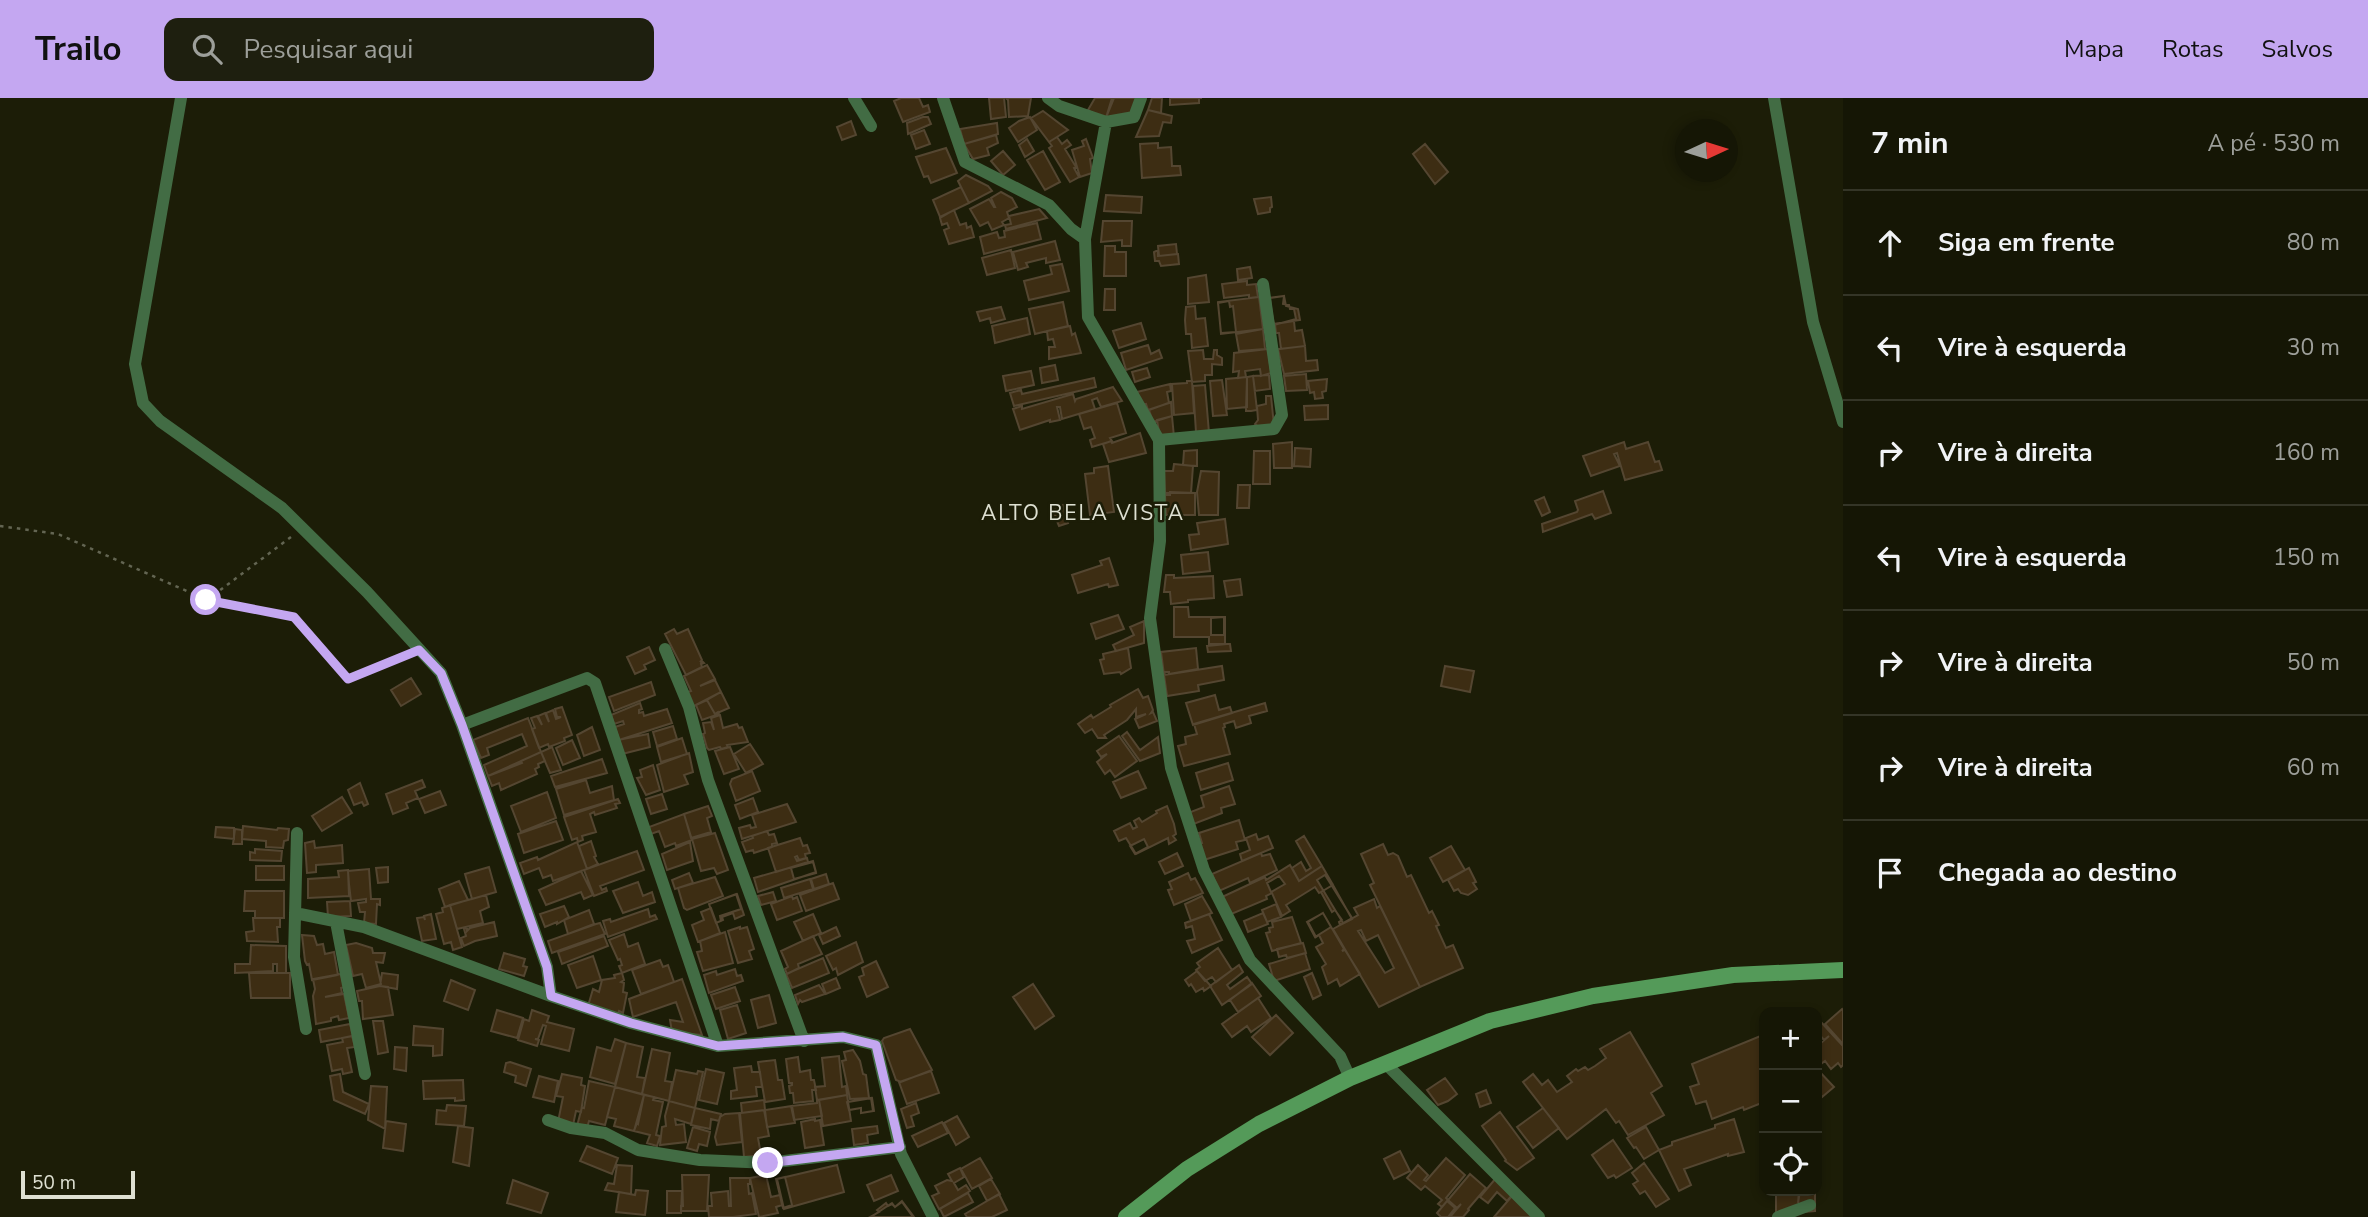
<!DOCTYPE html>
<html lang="pt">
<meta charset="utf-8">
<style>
body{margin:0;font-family:"Nunito Sans",sans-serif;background:#1e1f0f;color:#f1f3f6}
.controls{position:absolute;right:21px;bottom:21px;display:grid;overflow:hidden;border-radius:14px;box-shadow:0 4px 10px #0003}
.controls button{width:63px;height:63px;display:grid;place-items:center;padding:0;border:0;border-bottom:2px solid #343527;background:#151605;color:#f1f3f6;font:35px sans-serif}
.compass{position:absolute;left:1675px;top:21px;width:63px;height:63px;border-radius:50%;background:#151605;box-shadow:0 4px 10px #0003;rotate:86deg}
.scale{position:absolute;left:21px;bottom:18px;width:114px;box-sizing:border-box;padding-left:7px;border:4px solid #dee0d2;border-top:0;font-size:19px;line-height:24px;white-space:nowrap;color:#dee0d2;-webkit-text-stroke:5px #1c1d07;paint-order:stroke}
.stop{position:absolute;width:21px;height:21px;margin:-16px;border:5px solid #c4a7f1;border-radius:50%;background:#fff}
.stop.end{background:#c4a7f1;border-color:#fff;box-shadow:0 2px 7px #0008}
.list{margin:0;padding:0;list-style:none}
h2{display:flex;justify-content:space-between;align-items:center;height:91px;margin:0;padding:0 28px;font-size:30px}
h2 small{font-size:23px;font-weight:400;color:#9d9f9a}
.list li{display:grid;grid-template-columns:46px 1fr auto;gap:21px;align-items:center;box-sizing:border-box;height:105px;padding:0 28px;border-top:2px solid #343527}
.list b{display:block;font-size:26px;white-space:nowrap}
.list em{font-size:23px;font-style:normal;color:#9d9f9a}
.icon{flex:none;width:38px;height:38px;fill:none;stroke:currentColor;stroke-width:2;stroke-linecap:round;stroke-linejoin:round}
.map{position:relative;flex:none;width:1843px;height:1119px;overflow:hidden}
header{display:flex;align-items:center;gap:42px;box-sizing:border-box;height:98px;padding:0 35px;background:#c4a7f1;color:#111}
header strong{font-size:33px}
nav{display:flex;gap:38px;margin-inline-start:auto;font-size:24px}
.search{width:490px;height:63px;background:#1e1f0f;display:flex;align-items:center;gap:18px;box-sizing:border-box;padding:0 24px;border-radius:14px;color:#9d9f9a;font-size:26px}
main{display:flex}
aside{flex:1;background:#151605}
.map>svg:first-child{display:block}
</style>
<header>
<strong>Trailo</strong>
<div class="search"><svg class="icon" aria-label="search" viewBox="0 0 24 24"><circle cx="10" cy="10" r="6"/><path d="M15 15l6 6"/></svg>Pesquisar aqui</div>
<nav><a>Mapa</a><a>Rotas</a><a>Salvos</a></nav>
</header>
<main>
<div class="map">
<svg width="1843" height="1119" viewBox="0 0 1843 1119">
<rect width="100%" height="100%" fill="#1c1d07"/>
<path fill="#3d2d13" stroke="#544631" stroke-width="2" fill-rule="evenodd" d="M901,0H919L923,9L928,7L930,14L903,24L894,3Z
M989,0H1004L1006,19L991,21Z
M1006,0H1031L1028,18L1009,19L1008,2Z
M1095,0H1112L1105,23L1088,12Z
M1114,0H1142L1136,16L1105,22Z
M1152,0H1162L1161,15L1148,12Z
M1170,0H1202H1199V5L1170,7Z
M1148,12L1172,18L1171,25L1163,24L1159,38L1136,39Z
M1043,13L1068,32L1049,44L1031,20Z
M923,19H928L931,26L908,36L907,25Z
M1030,19L1037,32L1018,44L1009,30L1019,23Z
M851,23L856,37L842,42L837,29Z
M997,25L998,36L964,46L960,31Z
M924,32L930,46L916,51L911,37Z
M996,37L998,45L987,50L989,57L973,61L964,46Z
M1057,39L1062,46L1067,42L1071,47L1065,51L1076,69L1074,70L1079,79L1070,84L1049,50L1052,48L1049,44Z
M1027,41L1034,53L1025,59L1019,47Z
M1086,41L1093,60L1090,61L1092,75L1080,79L1072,52L1084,48L1082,43Z
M1158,45V50L1171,49L1172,68H1180L1181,77L1142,80L1140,46Z
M1425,46L1448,74L1435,86L1413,56Z
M946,50L957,75L931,85L928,78L924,79L916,59Z
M1003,53L1015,67L1003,77L991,63Z
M1043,53L1060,84L1045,92L1027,62Z
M966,77L988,88L992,93L969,105L958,83Z
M961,89L969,105L940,119L933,102Z
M1001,94L1012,100L1017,109L1007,114L1009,120L1002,124L1004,127L992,132L988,124L980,128L970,111L989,101L994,109H995L991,100Z
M1106,97L1142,99L1141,115L1104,113Z
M1271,99L1272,109L1270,110V114L1258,116L1254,101Z
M1039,111L1047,120L1006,131L1005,127L1011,126L1009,118Z
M954,112L960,127L966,125L967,130L971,128L974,139L949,146L944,132L949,130L947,125L942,127L940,120Z
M1103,123H1132L1131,148H1122V142L1101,144Z
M1037,125L1041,141L984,156L980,139L997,134L999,140L1005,139L1004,133Z
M1055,143L1060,162L1046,165V160L1026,165L1028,169L1018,172L1013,154Z
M1176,146L1177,156L1159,158L1158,148Z
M1105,148H1115V154H1126V178H1104Z
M1011,152L1015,170L987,177L982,160Z
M1158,152V158L1178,156L1179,166L1161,168L1159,163H1155L1154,154Z
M1062,166L1069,193L1029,202L1024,183L1052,176L1050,168Z
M1250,169L1252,180L1238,182L1237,171Z
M1206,177L1209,204L1188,206V180Z
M1247,183V187L1256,186L1258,199L1249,200V197L1224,200L1222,186Z
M1105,191H1115V212H1104Z
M1284,198L1286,208L1298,211L1300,222L1273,226L1270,200Z
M1284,198L1283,206L1289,207L1290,211H1294L1296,221L1274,227L1269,200Z
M1259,199L1263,231L1221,236L1218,204Z
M1229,203L1230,209L1233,208L1236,234L1221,235L1218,205Z
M1063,204L1068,228L1035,236L1029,211Z
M1195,208L1196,221L1205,220L1208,248L1192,250L1191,236H1186L1185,222L1186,209Z
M1001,209L1005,221L991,225L990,220L980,223L977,214Z
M1027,220L1030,236L995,245L992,228Z
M1294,223L1295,233L1302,232L1305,248L1281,251L1279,235H1276L1275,226Z
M1141,225L1146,241L1119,250L1113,233Z
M1070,228L1072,237L1075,235L1081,255L1049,261V249H1055L1053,241L1048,242L1047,233Z
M1263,231L1265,251L1239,253L1236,236Z
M1148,247L1151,256L1159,252L1162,260L1126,272L1121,255Z
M1305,248L1306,263L1317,262L1318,272L1284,276L1278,251Z
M1268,251L1271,275L1261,278L1260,271L1245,273L1246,279L1238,280L1239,273L1233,274L1234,255Z
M1203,252L1204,261H1213L1214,252H1217V257L1222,260V267L1212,266V277H1205V283L1192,284L1188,253Z
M1055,267L1058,282L1042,285L1040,270Z
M1147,270L1150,279L1135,284L1132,274Z
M1031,273L1034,287L1006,293L1003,278Z
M1306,276L1307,292L1286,293L1284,278Z
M1269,277L1270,291L1255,293L1253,278Z
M1253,278L1257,312L1251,313H1246L1247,279Z
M1247,279V309L1227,311L1226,281Z
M1094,280L1096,289L1014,308L1010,295L1021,292L1022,296Z
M1327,281L1326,293L1322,294L1323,300L1315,301L1314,294L1310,295L1308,283Z
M1222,282L1227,317L1213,318L1210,283Z
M1187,283H1192L1194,315L1174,317L1172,286L1187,285Z
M1170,286L1171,293L1167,294L1169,305L1148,312L1146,306L1141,307L1137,294Z
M1205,287L1209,335L1196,334L1193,288Z
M1113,289L1122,303L1101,309L1097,300L1092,302L1095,311L1062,321L1060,309H1057L1060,322L1050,324V322L1020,332L1013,311L1022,308V311L1073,296L1075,303L1076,301Z
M1266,298H1271L1274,328L1259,329L1255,326L1258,322L1257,308L1266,306Z
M1171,304L1172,318L1153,324L1149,312Z
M1117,305L1126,335L1110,340L1112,343L1092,349L1090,342L1095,340L1091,329L1084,331L1079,316Z
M1328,307V321L1305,322L1304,308Z
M1172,318L1174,339L1160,340L1157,322Z
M1140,335L1146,355L1109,364L1103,346L1111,343L1112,345Z
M1292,344V370H1274L1273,346Z
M1624,344L1626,351L1648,344L1655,364L1659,363L1662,372L1625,382L1617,355L1614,356L1620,368L1591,378L1583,358Z
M1295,350L1311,351L1310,369L1294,368Z
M1197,352V368L1183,367L1184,353Z
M1254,353H1270V386H1253Z
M1174,366L1193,368L1191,395H1165L1164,373H1173Z
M1108,368L1114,414L1090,417L1085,376L1094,375V370Z
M1201,373L1219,374L1218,417H1199L1197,394Z
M1238,387H1250L1249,410H1237Z
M1603,393L1611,415L1595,421L1592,416L1543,434L1542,426L1577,414L1578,412L1575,403Z
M1170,394L1195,395V417H1166L1165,397H1170Z
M1544,399L1550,414L1542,418L1535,403Z
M1063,407L1068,425L1059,428L1052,411Z
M1225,421L1228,446L1191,452L1189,437L1199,436L1197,425Z
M1208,454L1210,473L1183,476L1181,457Z
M1109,460L1118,487L1109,489L1108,486L1078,495L1072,477L1102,467L1100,463Z
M1166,477H1174V480L1213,478L1214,500L1188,502V504L1171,506L1170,494H1164Z
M1240,481L1242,497L1227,499L1224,483Z
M1174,509H1188L1189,519H1225V546H1209V539H1174Z
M1118,517L1124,531L1096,541L1091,526Z
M1224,519V537H1211V520Z
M1144,523V545L1116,553L1113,547L1134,537L1130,529Z
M674,531L677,536L688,531L702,562L700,564L702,563L704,565L701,566L702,569L686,577L665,536Z
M1227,546H1230L1231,553L1208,554L1207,548Z
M649,549L655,562L644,567L646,571L635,576L627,559Z
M1128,550L1131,570L1121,576L1120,574L1104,576L1100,562L1104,561L1103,556Z
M1196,550L1198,571L1169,576V574H1165L1164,577L1161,554Z
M707,567L715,581L700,588L715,582L721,594L692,609L687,594L691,593L684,578Z
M1222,568L1224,582L1198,587L1199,593L1167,598L1164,577Z
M1445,568L1474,573L1470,594L1441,588Z
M411,580L421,596L401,608L391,592Z
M651,584L655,597L614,613L609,599Z
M1138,591L1143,600L1148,598L1153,612L1151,615L1153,614L1157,623L1139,630L1135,621L1146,616L1136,619V611L1127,622L1104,637L1106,640H1098L1092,631L1085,635L1078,626L1091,617L1093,620L1111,609L1110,607Z
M721,594L729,610L715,616L707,602Z
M1215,597L1219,612L1230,609L1232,615L1193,627L1186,605Z
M707,602L715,616L718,614L719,616L702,622L696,607Z
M640,605L642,611L639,612V615L643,614L644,618L667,611L672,625L619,642L615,629L624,626L623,623L614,626L611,617Z
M1265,605L1267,613L1249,618L1251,625L1236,630L1234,623L1224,626L1225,629L1223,630L1230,656L1184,668L1178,648L1186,646L1185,639L1197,636L1194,626Z
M562,609L572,637L564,640L565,643L549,649L548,646L539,650L532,631L535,630L531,620L537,618L542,627L538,618L545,615L549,624L546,615L553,612L556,621L561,619H557L555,611Z
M720,617L723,630L737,626L739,630L742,629L748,644L727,647L728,649L721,651L720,649L709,652L707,650L703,636L705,635L703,625L711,624L714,632L711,620Z
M528,620L541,654L488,678L484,667L527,648L522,636L487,650L489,657L481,660L473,642Z
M673,628L677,641L657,648L653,634Z
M592,629L600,652L584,658L577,637Z
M1127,634L1140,652L1158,639L1160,655L1140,663L1122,638Z
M648,636L650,649L622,656L618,642Z
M1119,638L1137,663L1115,679L1110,672L1105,676L1097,664L1107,656L1101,659L1097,653Z
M682,640L687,656L661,664L657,649Z
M572,642L580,660L563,667L556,650Z
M750,646L763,666L746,675L734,656Z
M552,649L561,672L550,675L541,654Z
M730,649L739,671L724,676L715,653Z
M541,654L545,663L538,666L539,669L535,671L537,676L501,692L499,685L492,688L488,678L522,665L521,663Z
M689,655L693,674L684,677L688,686L664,694L657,667Z
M602,661L607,675L555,689L551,678Z
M1228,665L1233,682L1201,692L1196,675Z
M653,667L660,692L646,697L637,680L642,679L640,672Z
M752,673L760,693L736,703L730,686L732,681Z
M1138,673L1146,690L1121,700L1113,684Z
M422,682L425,689L415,693L418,700L406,705L408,710L393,716L386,696Z
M586,682L590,695L612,688L614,702L564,717L556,691Z
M360,685L368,706L364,708L362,704L354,707L348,692Z
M1229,688L1235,706L1221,710L1222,715L1191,727L1188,715L1204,709L1201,698Z
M440,693L446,707L425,715L419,701Z
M547,694L556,720L521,734L511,708Z
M662,696L667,711L651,716L646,701Z
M342,699L352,715L322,733L312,718Z
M753,700L758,714L740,721L735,707Z
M618,701L620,705L615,706L617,710L595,717L594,714L590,716L596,734L582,738L583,742L578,744L577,740L572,742L564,719Z
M787,706L796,724L742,741L739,730L750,727L751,730L756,729L752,717Z
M708,708L712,718L707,720L711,734L691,740L684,716Z
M1167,708L1174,726L1176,736L1173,738L1176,742L1169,746L1168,740L1136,756L1126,740L1119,743L1114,733L1130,725L1133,731L1137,729L1134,723L1139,720L1142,724L1157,715L1156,713Z
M684,716L692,742L676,748L675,745L665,749L659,733L651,736L649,729Z
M1239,722L1245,742L1236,744L1238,751L1204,762L1198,746L1202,745L1199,735Z
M556,723L563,742L524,755L518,736Z
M243,728L277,732L278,730L289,731L288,742L284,743L283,750L266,749V743L242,741Z
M216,729L234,730V741L215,739Z
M235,731L242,732V746H233Z
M767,733L769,737L774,736L777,745L772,746V749L754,755L753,752L746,754L742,744L753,740L752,738Z
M715,735L728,772L717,776L714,770L701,773L692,741Z
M1256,736L1258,742L1268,738L1273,750L1242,763L1240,756L1250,752L1246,740Z
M1304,738L1322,768L1299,783L1292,770L1301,764L1306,773L1311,770L1296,743Z
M800,740L803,748L807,747L810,755L805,756L806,760L799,762L797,758L795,759L797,763L807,760L808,764L776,774L768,750Z
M1144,741L1148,749L1135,756L1130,748Z
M314,743L315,750L342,747L343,765L316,767V774L307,775L305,745Z
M591,743L596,758L594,759L598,766L587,771L579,748Z
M577,744L587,771L553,783L551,777L543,780L539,770L524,776L520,765L537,759L538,762Z
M690,744L693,763L667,772L662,756Z
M1383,746L1388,757L1393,755L1398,758L1407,779L1411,777L1429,815L1432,813L1439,827L1436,828L1446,850L1453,847L1463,870L1420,889L1370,787L1374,785L1361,756Z
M1451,748L1465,772L1443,784L1430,760Z
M255,751L282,753L281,763L250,762V754L255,755Z
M637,753L644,772L600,788L602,792L606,790L607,793L594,798L584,772Z
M1177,755L1183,768L1165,776L1159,764Z
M1261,755L1262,758L1270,756L1277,772L1250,785L1248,780L1219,793L1212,776Z
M813,763L816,774L758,794L754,780Z
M813,764L816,775L794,781L791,770Z
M1290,767L1299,783L1322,768L1333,787L1319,795L1315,789L1286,807L1290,813L1282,818L1272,795L1266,798L1267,801L1229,817L1222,799L1265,779L1266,782Z
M256,768H284V782H256Z
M388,769V784L378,785L376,770Z
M489,769L496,794L472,801L465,776Z
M1469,770L1476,784L1473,785L1477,791L1468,797L1461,795L1458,791L1454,793L1448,782Z
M369,771L371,801H380V807L377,806L376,826L364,825L365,814H360L358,805L366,804V801L351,803L349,786L348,773Z
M348,772L349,798L308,800V781L339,779L338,773Z
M581,773L593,797L584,801L581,794L546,807L539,792Z
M689,775L693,785L675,791L672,782Z
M1188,775L1191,782L1195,780L1203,795L1174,807L1168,792L1172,791L1169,784Z
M826,776L829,786L814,791L811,781Z
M1325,777L1352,820L1343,825L1317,782Z
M1279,778L1285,786L1271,794L1267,785Z
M715,779L723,798L687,812L684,810L678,790Z
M810,781L813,791L784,800L781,790Z
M459,783L468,802L445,809L439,791Z
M638,784L643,798L652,794L655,804L623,815L613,793Z
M833,785L839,801L806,813L800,797Z
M1333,787L1352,821L1340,827L1339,824L1342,822L1335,812L1332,814L1321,794Z
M245,793H284V820H255V813H244Z
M773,794L776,803L761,807L758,798Z
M736,796L741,811L720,818L721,823L716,825L709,806Z
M737,796L744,817L735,821L733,815L722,819L723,822L716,825L709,806Z
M486,797L489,809L480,813L483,825L457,831L450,807Z
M792,798L793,801L797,799L802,813L777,822L771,806Z
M1202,798L1212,815L1191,823L1185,806Z
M1374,801L1377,810L1380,808L1420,889L1379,909L1333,831L1358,817L1354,810ZM1361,832L1366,843L1378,837L1394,870L1385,875L1358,833Z
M350,803L351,818L328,819L327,804Z
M1276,806L1281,819L1267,824L1262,812Z
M450,807L462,849L453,852L451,844L444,846L436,816L443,814L442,810Z
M564,808L569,819L557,826V824L545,829L540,816Z
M711,810L720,835L698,844L692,827L704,822L701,814Z
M648,811L650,819L655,817L657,821L608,839L603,823L610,821L611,824Z
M589,812L594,826L568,836L564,822Z
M1263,815L1268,826L1248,834L1244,823Z
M1323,815L1344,851L1342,853L1345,852L1360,876L1340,888L1337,881L1328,886L1322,869L1326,866L1316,849L1323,845L1319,837L1316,839L1308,824Z
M1323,815L1331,829L1315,839L1307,824Z
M431,816L436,841L422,843L417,820L424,819L425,822L424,818Z
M813,816L821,835L803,843L794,824Z
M1209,816L1222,842L1192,855L1187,843L1195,841L1192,828L1186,830L1185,825Z
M1292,819L1301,845L1272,853L1266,835L1270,834L1269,830L1273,829L1272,824Z
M253,820H280V829H277L278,844L247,843L246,834L254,833Z
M494,824L497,838L475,843L464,848L461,840L466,838L464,831L467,830V833L470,830Z
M596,826L600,825L605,836L552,855L548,843Z
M740,829V831L747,829L754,851L749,853L752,861L738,865L728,833Z
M836,829L840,838L823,846L819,837Z
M725,834L733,865L703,873L697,854L702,853L700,843Z
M624,836L628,849L638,845L645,866L622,875L619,868L622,867L620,861L618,862L609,842Z
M302,837L314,838L317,847L323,846L325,856L334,854L338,877L312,882L309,866L307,867L305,863Z
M604,838L608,848L562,866L558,854Z
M813,838L822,856L798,866L799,870L787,876L785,871L788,869L781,853Z
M856,844L863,864L838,877L836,870L833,872L826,858Z
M356,845L372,850L373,855H385L383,865L376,864L381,886L366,890L362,876L353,878L346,847Z
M1303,845L1306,855L1287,860L1286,857L1279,859L1277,851Z
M251,847L286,848V875H277V866H273V873L235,875V866H250Z
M1218,850L1232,872L1216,884L1212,879L1205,883L1196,872L1200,869L1197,865Z
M504,855L525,861L523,868L527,869L524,878L499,871Z
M1305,855L1310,871L1274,883L1269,866Z
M593,858L601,882L577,890L568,867Z
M823,860L829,875L792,890L786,876Z
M660,862L663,869L668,867L674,884L641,896L632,872Z
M876,863L888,889L867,899L859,879L864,877L862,870Z
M1239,867L1243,874L1227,887L1230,891L1247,879L1252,886L1222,907L1210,888Z
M735,871L737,878L741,877L743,883L709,895L704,877L716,873L717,877Z
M1197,873L1211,888L1204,893L1203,890L1196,894L1191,886L1189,888L1185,882Z
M249,875H290V900H251Z
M382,875L398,877L397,891L380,888Z
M622,875L624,882L621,884L624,885L623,894L627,895L623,915L619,913L617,918L588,908L593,891L599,894L602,882L615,880L614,877Z
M1312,875L1321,897L1313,901L1304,879Z
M341,876L344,889L341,890L342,895L325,899L344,896L349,920L339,922L338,918L331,920V923L316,926L313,898L315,891L313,881Z
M836,880L840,890L826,896L822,886Z
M682,881L702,937L672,934L670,922L683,924L676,904L633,919L629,901Z
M451,882L475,892L468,912L444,903Z
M1252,885L1261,898L1238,914L1230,902Z
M1033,886L1054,918L1035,931L1013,899Z
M819,887L825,896L802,904L800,902L798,906L795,897Z
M380,888L388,889L393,917L363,921L362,903H359L357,893Z
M735,889L740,903L716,911L711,897Z
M769,897L776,925L758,930L751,902Z
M1258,900L1271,920L1251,934L1247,928L1232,939L1222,926Z
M737,907L746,935L728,941L720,912Z
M1842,911L1843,913V946L1825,926Z
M497,912L523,920L517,940L491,933Z
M532,912L549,918L547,924L574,931L569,953L541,946L546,928L543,927L538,941H535L539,942L537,948L518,942L524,921L529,923Z
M1276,917L1293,935L1270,957L1252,939Z
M373,923H383L388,954L378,956Z
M1820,923L1843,948V967L1841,969L1838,965L1831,971L1825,963L1817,969V948L1821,945L1829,938L1824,942L1817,934V924Z
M350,926L353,938L321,944L319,932Z
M414,928L443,931L442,957L433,958V948L413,947Z
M910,931L932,972L901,984L896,982L882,943L884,940Z
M1630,934L1662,988L1651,995L1664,1017L1628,1037L1619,1023L1616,1025L1606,1011L1567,1041L1523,984L1533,976L1542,987L1548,982L1557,994L1572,984L1567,978L1576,971L1578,973L1585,969L1588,972L1595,968L1606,960L1600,951Z
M1763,937L1764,1004L1744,1012L1743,1009L1712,1021L1706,1003L1696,1006L1690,989L1699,986L1692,966Z
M352,938L355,949L347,950L352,974L343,976L342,971L332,973L327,947L343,944L342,940Z
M615,941L626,945L615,986L590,979L597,949L611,953Z
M626,945L643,949L637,979L645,980L642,996L615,989Z
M395,949L407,950L406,973L394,971Z
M652,951L670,955L665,983L672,984L669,1003L642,996Z
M853,952L860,963L863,976L866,977L869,1000L850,1001L842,963L846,962L844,954Z
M839,958L842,989L846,988L847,997L817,1002L815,989L825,988L822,960Z
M798,959L800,974L810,972L811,982H814L816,992H812L813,1003L794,1005L793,995H790L789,988L792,987V985H789L786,961Z
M775,962L778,982H782L785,1001L765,1004L758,964Z
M510,964L531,971L526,988L515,984L516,978L504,974L506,965Z
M751,968L752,974H760L762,989H756L757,998L731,1001V993L737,992L734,970Z
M706,971L724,975L717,1006L699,1002Z
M1817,971L1834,989L1822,999L1817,993Z
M676,972L697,976L698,973L703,974L695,1010L669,1003Z
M931,973L939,995L907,1006L899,984Z
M340,976L343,994L369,1006L365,1016L334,1002L330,978Z
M562,976L582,980L581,987L585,988L581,1014L576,1013L573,1027L558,1024L563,999L556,998Z
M539,978L558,983L554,1004L533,999Z
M1445,980L1457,996L1448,1003L1438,1007L1427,992Z
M463,982L464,1002L455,1003V1000L424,1001L423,983Z
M589,983L615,989L605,1027L589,1023L587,1030L577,1028L582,1009L584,1010Z
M371,988L387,989L385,1031L368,1022Z
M615,989L644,997L634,1033L614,1028L616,1021L607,1019Z
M1486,992L1491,1005L1480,1009L1476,996Z
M644,997L654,999L653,1002L663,1004L656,1037L660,1038L657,1048L647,1045L650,1037L634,1033L637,1025L638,1026Z
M847,997L851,1023L823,1028L819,1002Z
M871,1000L873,1013L861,1015V1010L849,1012L847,1004Z
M872,1000L874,1013L861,1015V1010L849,1012L848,1004Z
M764,1002L765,1012L742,1015L741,1005Z
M817,1002H819L822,1018L794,1022L791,1008L817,1005Z
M669,1003L695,1010L691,1026L675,1021L676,1027L684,1026L686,1044L660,1047L662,1029L666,1028L665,1018Z
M916,1005L919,1015L911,1018L914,1028L907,1030L901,1011Z
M447,1007L466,1008L464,1028L436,1026L437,1012L446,1013Z
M792,1008L795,1025L767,1029L765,1012Z
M695,1010L721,1016L719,1023L711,1021L710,1031L691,1027Z
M1543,1010L1559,1030L1533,1050L1517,1029Z
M764,1012L769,1038L758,1040L761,1057L744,1059L740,1015Z
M1500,1014L1534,1060L1517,1072L1505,1063L1506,1062L1482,1028Z
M739,1015L742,1044L717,1047L715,1039L720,1019L725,1016Z
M957,1018L969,1039L956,1047L944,1025Z
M815,1021V1023L820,1022L824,1047L805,1050L801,1024Z
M1734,1021L1744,1054L1728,1058V1056L1684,1071L1691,1087L1679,1093L1659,1052L1672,1047V1044L1715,1030V1027Z
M386,1023L406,1026L403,1053L383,1050Z
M942,1024L948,1035L918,1049L912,1038Z
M458,1028L473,1030L469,1068L453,1064Z
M877,1028L878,1035L867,1037L868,1045L854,1047L852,1031Z
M693,1029L710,1034L707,1048L699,1046L697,1053L687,1050Z
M1646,1029L1659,1052L1644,1061L1636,1049L1634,1050L1627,1040Z
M1613,1042L1632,1070L1616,1080L1614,1077L1608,1080L1592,1057Z
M587,1048L618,1060L612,1076L580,1063Z
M1400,1053L1410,1073L1394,1081L1384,1061Z
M980,1060L992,1080L972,1091L961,1071Z
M1446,1060L1465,1077L1446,1100L1448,1102L1442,1109L1438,1106L1442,1102L1425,1088L1421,1092L1407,1080L1418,1067L1428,1077L1424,1082L1426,1083Z
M1644,1065L1669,1101L1656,1109L1645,1093L1640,1096L1633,1086L1638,1083L1632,1075Z
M617,1067L632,1068L631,1096L605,1092L608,1085L614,1086Z
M837,1067L844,1094L784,1111L777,1081Z
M960,1070L964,1079L954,1085L958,1092L966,1087L970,1093L939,1111L932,1098L939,1095L935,1088L947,1082L952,1083L948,1076Z
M1470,1076L1486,1090L1468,1111L1469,1112L1463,1119H1450L1461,1106L1457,1110L1448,1102Z
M682,1077H709L707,1113H681V1108H683Z
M766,1077L771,1099L780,1097L782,1107L776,1109L778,1115L759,1119L750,1080Z
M891,1077L898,1093L874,1103L867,1087Z
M785,1079L792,1107L783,1110L776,1081Z
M730,1080H750V1086H748L749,1096L752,1095L756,1116L733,1119H709L708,1108H712L711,1095L728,1093L729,1108H731Z
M1496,1080L1514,1095L1507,1103L1497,1094L1488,1105L1480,1099Z
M991,1081L1000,1096L987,1103L979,1088Z
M513,1082L548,1095L541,1115L507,1105Z
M636,1092L648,1093L645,1117L616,1114L619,1094L635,1097Z
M667,1093H682L681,1115H667Z
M1776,1093H1799L1798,1105L1800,1093H1815V1113L1776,1116Z
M968,1095L973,1104L944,1119L940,1111Z
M999,1096L1007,1112L992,1119H967L965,1116Z
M1512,1098L1535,1119H1494Z
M902,1103L914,1119H871L892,1105L895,1109Z
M1447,1103L1455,1110L1448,1119H1441L1437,1115Z
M902,1104L913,1119H870L879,1114L877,1112L886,1105L888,1108L892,1106L895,1109Z"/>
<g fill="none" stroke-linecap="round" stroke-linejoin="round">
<path stroke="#636552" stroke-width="2.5" stroke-dasharray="3.5 5" stroke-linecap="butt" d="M0,428L58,436L207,502L291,439
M207,502L294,519L348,581L406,557"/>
<path stroke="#426c44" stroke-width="12" d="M181,0L135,266L143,305L160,323L282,410L367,494L441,575L462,627
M854,0L871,28
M943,0L965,64L1049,107L1071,131L1085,141L1088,219L1159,342L1160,443L1150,520L1171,670L1204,772L1250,862L1340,958L1350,980
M1048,0L1059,8L1106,24L1134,19L1141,0
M1774,0L1813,224L1843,324
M1085,141L1106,24
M1159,342L1274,331L1282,317L1263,186
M665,551L689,609L708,682L804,943
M297,735L294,859L306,931
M295,815L364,829L551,898L631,925L718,948L843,939L876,947L901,1056L933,1119
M336,824L365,976
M551,898L547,869L462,627L587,580L595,585L718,948
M1385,965L1539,1119
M548,1022L571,1030L605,1035L638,1052L700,1062L768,1065L900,1049
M1778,1119L1810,1107"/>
<path stroke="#549a59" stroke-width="16" d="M1126,1119L1187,1071L1259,1026L1350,980L1490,923L1593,898L1733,877L1843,872"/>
</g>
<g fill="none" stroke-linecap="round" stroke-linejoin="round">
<path stroke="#c4a7f1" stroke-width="9" d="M206,502L294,519L348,581L419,552L441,575L462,627L547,869L551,898L631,925L718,948L843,939L876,947L900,1049L768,1065"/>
</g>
<g text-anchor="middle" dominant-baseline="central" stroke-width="5" stroke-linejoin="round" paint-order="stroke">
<g font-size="21" letter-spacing="2" fill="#dee0d2" stroke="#1c1d07">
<text x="1083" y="415">ALTO BELA VISTA</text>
</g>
</g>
</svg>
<div class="controls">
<button>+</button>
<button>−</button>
<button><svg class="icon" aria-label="locate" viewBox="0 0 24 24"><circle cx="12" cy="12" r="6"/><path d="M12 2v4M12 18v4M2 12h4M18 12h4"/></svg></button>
</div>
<svg class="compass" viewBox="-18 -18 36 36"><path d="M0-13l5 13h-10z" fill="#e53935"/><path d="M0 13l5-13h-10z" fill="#9d9f9a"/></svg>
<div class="scale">50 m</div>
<div class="stop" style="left:206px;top:502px"></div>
<div class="stop end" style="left:768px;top:1065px"></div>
</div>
<aside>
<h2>7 min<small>A pé · 530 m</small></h2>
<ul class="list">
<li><svg class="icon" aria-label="ahead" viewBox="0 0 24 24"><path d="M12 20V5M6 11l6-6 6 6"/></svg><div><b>Siga em frente</b></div><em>80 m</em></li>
<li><svg class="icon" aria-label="left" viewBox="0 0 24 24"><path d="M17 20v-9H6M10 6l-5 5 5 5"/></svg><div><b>Vire à esquerda</b></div><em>30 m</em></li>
<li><svg class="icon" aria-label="right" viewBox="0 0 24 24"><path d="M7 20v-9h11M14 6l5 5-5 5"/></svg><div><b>Vire à direita</b></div><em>160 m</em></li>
<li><svg class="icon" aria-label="left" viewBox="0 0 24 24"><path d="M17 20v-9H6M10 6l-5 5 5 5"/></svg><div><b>Vire à esquerda</b></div><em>150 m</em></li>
<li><svg class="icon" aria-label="right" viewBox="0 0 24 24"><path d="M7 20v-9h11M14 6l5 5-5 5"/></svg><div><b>Vire à direita</b></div><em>50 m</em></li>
<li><svg class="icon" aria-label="right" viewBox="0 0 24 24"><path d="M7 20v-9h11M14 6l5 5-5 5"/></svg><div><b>Vire à direita</b></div><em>60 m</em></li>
<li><svg class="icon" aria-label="arrive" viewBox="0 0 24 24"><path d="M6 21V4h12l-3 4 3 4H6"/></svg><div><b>Chegada ao destino</b></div></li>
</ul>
</aside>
</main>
